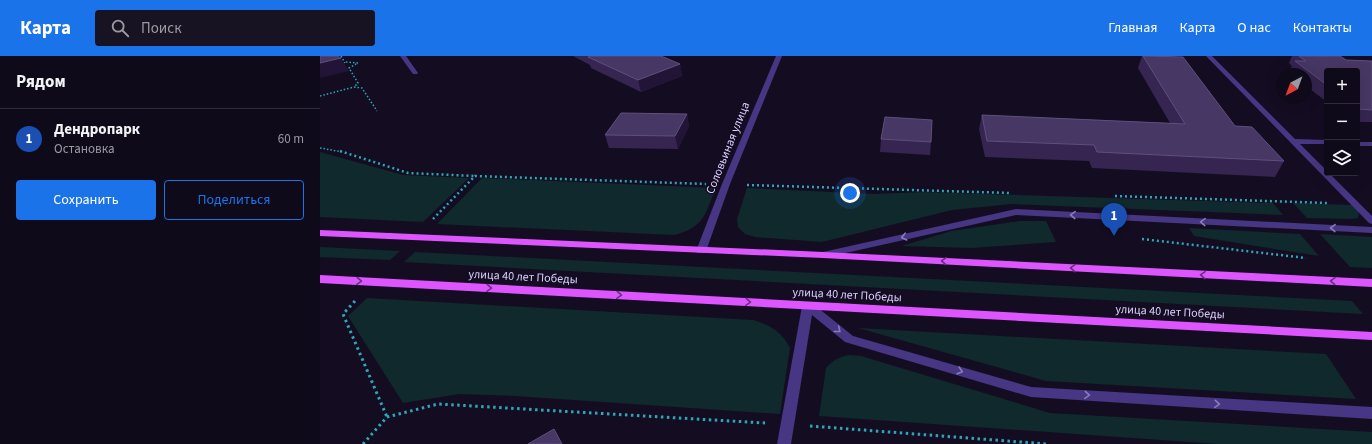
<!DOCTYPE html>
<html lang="ru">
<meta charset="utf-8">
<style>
body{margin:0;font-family:"Source Sans 3",sans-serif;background:#181323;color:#f1f3f6}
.controls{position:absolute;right:12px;top:12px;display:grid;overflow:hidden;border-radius:4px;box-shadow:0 4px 16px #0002}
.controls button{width:36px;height:36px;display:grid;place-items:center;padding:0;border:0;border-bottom:1px solid #2f2b39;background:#0f0a1a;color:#f1f3f6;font:20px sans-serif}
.compass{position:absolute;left:956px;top:12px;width:36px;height:36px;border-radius:50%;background:#0f0a1a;box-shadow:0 4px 16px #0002;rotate:221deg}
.you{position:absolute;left:530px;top:137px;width:14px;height:14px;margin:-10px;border:3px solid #fff;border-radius:50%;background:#1a73e8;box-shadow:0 0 0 6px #1a73e833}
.badge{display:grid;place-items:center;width:26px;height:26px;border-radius:50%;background:#1a73e8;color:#fff;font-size:13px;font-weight:700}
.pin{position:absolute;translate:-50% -33px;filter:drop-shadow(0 1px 2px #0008)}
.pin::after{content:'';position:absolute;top:21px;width:14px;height:12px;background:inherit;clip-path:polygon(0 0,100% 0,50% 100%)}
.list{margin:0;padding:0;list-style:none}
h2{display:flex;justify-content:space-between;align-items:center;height:52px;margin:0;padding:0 16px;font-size:17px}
h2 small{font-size:13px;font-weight:400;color:#9b9aa2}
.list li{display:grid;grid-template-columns:26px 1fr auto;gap:12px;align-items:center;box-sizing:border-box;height:60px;padding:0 16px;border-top:1px solid #2f2b39}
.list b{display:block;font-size:15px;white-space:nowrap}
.list p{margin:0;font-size:13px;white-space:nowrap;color:#9b9aa2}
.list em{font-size:13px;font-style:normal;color:#9b9aa2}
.actions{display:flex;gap:8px;padding:12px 16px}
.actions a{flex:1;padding:9px 0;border:1px solid #1a73e8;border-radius:4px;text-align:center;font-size:14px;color:#1a73e8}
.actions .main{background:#1a73e8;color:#fff}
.icon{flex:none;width:22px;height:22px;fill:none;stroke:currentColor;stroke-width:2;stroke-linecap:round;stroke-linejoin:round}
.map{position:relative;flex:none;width:1052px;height:388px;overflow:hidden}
header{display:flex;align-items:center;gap:24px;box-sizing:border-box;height:56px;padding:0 20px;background:#1a73e8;color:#fff}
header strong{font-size:19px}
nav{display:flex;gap:22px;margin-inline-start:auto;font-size:14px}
.search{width:280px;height:36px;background:#181323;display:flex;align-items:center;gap:10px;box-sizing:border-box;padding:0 14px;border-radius:4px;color:#9b9aa2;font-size:15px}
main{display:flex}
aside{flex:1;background:#0f0a1a}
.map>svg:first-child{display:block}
</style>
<header>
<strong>Карта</strong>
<div class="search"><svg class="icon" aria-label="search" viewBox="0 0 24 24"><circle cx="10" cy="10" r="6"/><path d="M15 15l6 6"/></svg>Поиск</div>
<nav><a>Главная</a><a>Карта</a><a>О нас</a><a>Контакты</a></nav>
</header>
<main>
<aside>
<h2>Рядом<small></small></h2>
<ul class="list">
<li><span class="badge" style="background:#1a4fb4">1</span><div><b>Дендропарк</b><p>Остановка</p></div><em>60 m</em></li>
</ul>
<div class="actions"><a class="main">Сохранить</a><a>Поделиться</a></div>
</aside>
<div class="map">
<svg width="1052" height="388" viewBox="0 0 1052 388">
<rect width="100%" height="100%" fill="#140d22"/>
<path fill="#0f292d" d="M0,96L83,119L149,122L103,166L0,161Z
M162,122L396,132C385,158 385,171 354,179L117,168Z
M427,132L555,138L605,136L953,147L963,159L691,148L632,154L502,186L435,181L425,178L418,171L417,163Z
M973,147L1033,149C1038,153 1040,155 1038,162L1031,163L987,162Z
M699,165H726L736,186L651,192L582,190L631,175Z
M869,172L980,178L999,200L874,180Z
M1000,178L1052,181V212L1030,211Z
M0,191L80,195L70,204L0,201Z
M95,196L1032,245L1043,258L84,206Z
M47,242L433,264C450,269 462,276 470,292L460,358L195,340L139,338L83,347L28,260Z
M538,272L1006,298L1036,343L726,325Z
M529,299L541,300L730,357L1052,376V388H898L499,360L506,312C513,304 519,301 529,299Z"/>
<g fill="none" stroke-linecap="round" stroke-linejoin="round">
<path stroke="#29a8b8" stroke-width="1.5" stroke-dasharray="1.5 2" stroke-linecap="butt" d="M21,0L25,7
M26,6L38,7L29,12L38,27L34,31L42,32L57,55
M0,40L34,31
M0,92L23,96"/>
<path stroke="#29a8b8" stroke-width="2.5" stroke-dasharray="2 3" stroke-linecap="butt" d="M20,95L88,117L155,120
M427,129L690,137
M795,140L1008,147
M113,163L155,120L386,128
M822,183L986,202"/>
<path stroke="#29a8b8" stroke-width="3" stroke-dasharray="2.5 3.5" stroke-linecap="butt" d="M35,245L23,258L67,361
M490,370L727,388
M43,388L67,361L118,348L445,367"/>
<path fill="#463683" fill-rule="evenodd" d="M80,0H86L98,17L97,18H93Z
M456,0H462L410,128L386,195L385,197H377L376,195L402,128Z
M886,0H892L975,83L1007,84V88H980L1007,115V117H1009L1052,160V168L1049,167Z
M1037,86H1052V90H1037Z
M696,153L1052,171V177L696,159L503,202L498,199L503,196Z
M488,246L492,247L533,280L711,331L1052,351V363L711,341L525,286L492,259L471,388H457L482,250L484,247Z"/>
<path fill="#d5f" fill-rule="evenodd" d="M0,174L503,196L1052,223V231L503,202L0,180Z
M0,219L1052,276V284L0,227Z"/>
</g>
<path fill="#362551" d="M253,0H341L360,8L362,20L321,36L271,12L270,9Z
M822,0H853L915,70L964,105L955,121L772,112L769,105L665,101L659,73L662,59L850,67L818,12Z
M972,0H1020L1026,4L1052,5V66H1037V15H1007V46L986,30V18H971L969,16L972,10L969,7Z
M367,58L369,70L358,93L289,92L285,79Z
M561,83L611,86L610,99L560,96Z"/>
<path fill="#211436" d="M21,2L29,15L0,22V7Z
M360,8L362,20L321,36L318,24Z
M367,58L369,70L358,93L355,80Z"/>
<path fill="#473764" stroke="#5f4f7c" d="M0,0H17L21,2L0,7Z
M271,0H341L360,8L318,24L268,1Z
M823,0L863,1L915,70L932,71L964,105L777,96L774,89L667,85L662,59L865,68Z
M979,0H1020L1026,4L1052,5V54L1039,53L1037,52V15H1007V29L975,5H986Z
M301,57L367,58L355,80L285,79Z
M565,61L612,64L611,86L561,83Z
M234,373L242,388H208Z"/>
<defs><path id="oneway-chevron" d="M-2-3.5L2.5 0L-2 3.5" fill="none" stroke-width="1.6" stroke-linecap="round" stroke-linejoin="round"/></defs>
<g stroke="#8a7abb">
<use href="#oneway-chevron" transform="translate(753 159) rotate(-177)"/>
<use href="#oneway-chevron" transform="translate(883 166) rotate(-177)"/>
<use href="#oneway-chevron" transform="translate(1013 172) rotate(-178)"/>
<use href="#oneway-chevron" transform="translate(584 181) rotate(167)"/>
<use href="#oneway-chevron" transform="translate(518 274) rotate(39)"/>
<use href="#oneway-chevron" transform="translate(640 315) rotate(16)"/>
<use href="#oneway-chevron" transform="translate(767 339) rotate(4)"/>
<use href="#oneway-chevron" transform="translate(897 348) rotate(4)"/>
</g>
<g stroke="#6e2d85">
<use href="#oneway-chevron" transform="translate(624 205) rotate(-177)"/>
<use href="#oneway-chevron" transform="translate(753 212) rotate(-177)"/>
<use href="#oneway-chevron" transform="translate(883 219) rotate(-177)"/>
<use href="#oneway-chevron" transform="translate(39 225) rotate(3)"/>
<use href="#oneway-chevron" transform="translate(1013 225) rotate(-177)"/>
<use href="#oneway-chevron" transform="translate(169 232) rotate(3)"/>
<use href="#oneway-chevron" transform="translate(299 239) rotate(3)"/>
<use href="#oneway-chevron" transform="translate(428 246) rotate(3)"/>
</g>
<g text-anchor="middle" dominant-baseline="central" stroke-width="3" stroke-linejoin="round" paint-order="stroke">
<g font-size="12" fill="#dcceff" stroke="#140d22">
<text transform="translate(408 92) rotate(-68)">Соловьиная улица</text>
<text transform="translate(203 221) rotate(3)">улица 40 лет Победы</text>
<text transform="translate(527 239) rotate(3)">улица 40 лет Победы</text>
<text transform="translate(850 256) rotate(3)">улица 40 лет Победы</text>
</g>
</g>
</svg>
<div class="controls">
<button>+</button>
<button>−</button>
<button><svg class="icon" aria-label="layers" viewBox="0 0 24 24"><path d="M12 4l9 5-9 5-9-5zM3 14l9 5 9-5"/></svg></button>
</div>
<svg class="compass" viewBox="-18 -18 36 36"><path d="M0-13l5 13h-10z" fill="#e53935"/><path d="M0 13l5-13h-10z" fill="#9b9aa2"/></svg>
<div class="you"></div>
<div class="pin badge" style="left:794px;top:180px;background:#1a4fb4">1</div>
</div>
</main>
